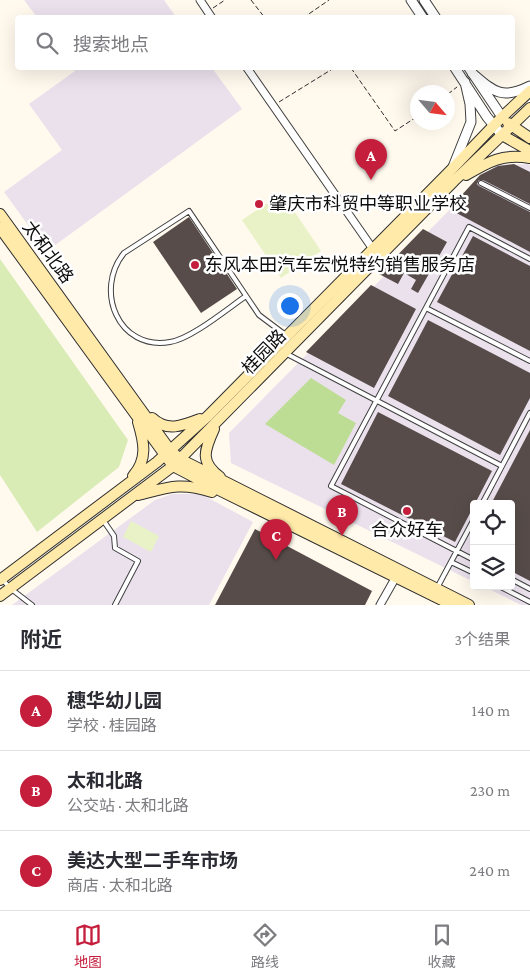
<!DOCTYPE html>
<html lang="zh">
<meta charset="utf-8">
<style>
body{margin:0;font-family:"Crimson Pro","Noto Sans SC",serif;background:#f7f7f7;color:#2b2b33}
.controls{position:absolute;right:15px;bottom:15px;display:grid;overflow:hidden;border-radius:5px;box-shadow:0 5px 20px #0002}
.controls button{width:45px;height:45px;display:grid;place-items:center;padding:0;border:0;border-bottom:1px solid #e1e1e2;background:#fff;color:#2b2b33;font:25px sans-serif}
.compass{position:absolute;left:410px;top:85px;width:45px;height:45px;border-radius:50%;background:#fff;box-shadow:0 5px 20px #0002;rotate:118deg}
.you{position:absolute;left:289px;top:305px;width:18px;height:18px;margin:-12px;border:4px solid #fff;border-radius:50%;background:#1a73e8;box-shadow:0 0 0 8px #1a73e833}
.badge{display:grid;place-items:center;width:32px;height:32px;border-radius:50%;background:#c51e3c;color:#fff;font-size:16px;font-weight:700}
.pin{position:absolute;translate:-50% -41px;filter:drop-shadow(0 1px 2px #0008)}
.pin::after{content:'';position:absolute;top:26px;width:18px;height:15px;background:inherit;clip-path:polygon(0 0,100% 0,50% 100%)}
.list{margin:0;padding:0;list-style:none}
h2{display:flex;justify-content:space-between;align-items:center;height:65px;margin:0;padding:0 20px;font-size:21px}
h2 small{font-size:16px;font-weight:400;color:#7c7c81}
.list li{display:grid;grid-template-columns:32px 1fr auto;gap:15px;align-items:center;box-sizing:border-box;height:80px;padding:0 20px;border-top:1px solid #e1e1e2}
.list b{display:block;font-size:19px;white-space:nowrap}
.list p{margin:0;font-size:16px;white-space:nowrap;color:#7c7c81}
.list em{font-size:16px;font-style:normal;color:#7c7c81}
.icon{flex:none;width:28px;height:28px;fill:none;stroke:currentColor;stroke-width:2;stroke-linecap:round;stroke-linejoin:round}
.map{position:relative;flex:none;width:530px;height:605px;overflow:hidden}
.search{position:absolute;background:#fff;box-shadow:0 5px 20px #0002;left:15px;right:15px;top:15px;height:55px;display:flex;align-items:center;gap:12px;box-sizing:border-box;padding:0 18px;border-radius:5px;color:#7c7c81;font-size:19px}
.sheet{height:305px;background:#fff}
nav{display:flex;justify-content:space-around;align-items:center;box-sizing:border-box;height:70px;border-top:1px solid #e1e1e2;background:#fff;font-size:14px;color:#7c7c81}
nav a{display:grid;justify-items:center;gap:2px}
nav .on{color:#c51e3c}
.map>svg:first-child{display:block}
</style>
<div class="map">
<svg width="530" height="605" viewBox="0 0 530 605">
<rect width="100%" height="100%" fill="#fff9ee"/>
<path fill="#eae1ed" d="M24,0H164L176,17H37Z
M73,68H212L242,109L47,251L4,192L62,150L29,104L75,71Z
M528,164L530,165V605H521L483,586H511V504H474V582L231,463L229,433L487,172L497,165Z
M172,494H201L253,522L209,605H12L155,500Z"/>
<path fill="#d9ecb5" d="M0,259L128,440L119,467L37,532L0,475Z"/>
<path fill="#bedd94" d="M311,378L346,400L338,413L356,423L334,465L265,424Z"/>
<path fill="#e9f2c7" d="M282,193L321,251L281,278L242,220Z
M131,521L159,536L151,552L123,537Z"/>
<path fill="#574c49" d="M514,164L530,172V204L483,180H479L477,184L479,186L530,212V252L449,209L480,175L498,166Z
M189,217L237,289L201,313L153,242Z
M423,229L447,242L418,293L411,289L416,280L404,273L398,284L379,274Z
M473,236L530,266V351L437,302Z
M371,285L416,309L374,388L306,352Z
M428,320L530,373V398L500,455L388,396Z
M378,412L492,471L455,542L341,484Z
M530,430V581L511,571V504H491Z
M255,529L372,591L365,605H215Z"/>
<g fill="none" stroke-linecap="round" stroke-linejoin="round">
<defs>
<path id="service" d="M481,183L530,208
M246,296C227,309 191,339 170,342C118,351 94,290 124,253L189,211L259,315L287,336
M426,308L530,361
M287,354L502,466
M482,504L530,413
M103,520L114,536L115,548L138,561L115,605
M474,560L331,486L469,227L530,259
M451,562L474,573
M2,579L10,588L32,605
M511,579L530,589
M499,586L530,602
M437,588L474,519"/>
<path id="minor" d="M200,0L212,18
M247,68L375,252
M380,605L397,575"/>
<path id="tertiary" d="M411,0L423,18
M424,0L436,18
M455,68L487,117L502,135
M469,68L502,117
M472,73C494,92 502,100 530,86
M453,167L471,122L470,104L465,82"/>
<path id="secondary" d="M508,123L530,138
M502,135L530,151
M466,175C488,162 503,153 530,158
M0,214L170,450L180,459L469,605
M0,228L173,466L221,491L452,605
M152,418C167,432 182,426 200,419
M214,429C204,451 200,462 220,477
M133,476C148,459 144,442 138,422
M138,495C169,487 181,482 212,492
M0,580L157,462L208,416L451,170L502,117L530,91
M0,596L173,466L454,181L530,108"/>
</defs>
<use href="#service" stroke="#404040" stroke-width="6"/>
<use href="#minor" stroke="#404040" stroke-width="9"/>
<use href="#tertiary" stroke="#404040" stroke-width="11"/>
<use href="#secondary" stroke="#2f2f2f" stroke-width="12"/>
<path stroke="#2f2f2f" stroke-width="1" stroke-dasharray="5 2.5" stroke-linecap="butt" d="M251,0L265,18
M213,8L225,0
M303,18L329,0
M351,68L395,131L418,116
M448,94L457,87
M279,102L334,68"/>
<use href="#service" stroke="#fff" stroke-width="4"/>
<use href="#minor" stroke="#fff" stroke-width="7"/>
<use href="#tertiary" stroke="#fff" stroke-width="9"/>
<use href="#secondary" stroke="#ffeaa9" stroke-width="10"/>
</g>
<g fill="#c51e3c" stroke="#fff" stroke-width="2">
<circle cx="259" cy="204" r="5"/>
<circle cx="195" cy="265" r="5"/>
<circle cx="407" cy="511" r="5"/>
</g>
<g text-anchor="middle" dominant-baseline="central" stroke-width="5" stroke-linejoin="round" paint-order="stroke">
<g font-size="18" fill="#0d0d0d" stroke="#fff" text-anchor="start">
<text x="269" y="204">肇庆市科贸中等职业学校</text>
<text x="205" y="265">东风本田汽车宏悦特约销售服务店</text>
<text x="407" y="530" text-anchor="middle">合众好车</text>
</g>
<g font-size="18" fill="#0d0d0d" stroke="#fff">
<text transform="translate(48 252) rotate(54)">太和北路</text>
<text transform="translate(264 352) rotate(-46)">桂园路</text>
</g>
</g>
</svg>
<div class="controls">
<button><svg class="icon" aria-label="locate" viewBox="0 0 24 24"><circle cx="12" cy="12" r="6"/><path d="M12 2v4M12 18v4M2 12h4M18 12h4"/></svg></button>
<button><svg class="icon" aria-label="layers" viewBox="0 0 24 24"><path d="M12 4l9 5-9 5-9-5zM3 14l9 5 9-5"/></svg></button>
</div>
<svg class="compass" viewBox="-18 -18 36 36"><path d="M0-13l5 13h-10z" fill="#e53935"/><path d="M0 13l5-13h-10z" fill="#7c7c81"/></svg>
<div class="you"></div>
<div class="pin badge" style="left:371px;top:180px">A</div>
<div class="pin badge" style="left:342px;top:536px">B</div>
<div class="pin badge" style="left:276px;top:560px">C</div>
<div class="search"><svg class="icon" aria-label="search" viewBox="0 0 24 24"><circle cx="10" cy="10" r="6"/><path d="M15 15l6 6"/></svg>搜索地点</div>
</div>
<section class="sheet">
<h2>附近<small>3个结果</small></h2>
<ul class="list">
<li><span class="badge">A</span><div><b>穗华幼儿园</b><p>学校 · 桂园路</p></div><em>140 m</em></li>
<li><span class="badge">B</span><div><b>太和北路</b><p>公交站 · 太和北路</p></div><em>230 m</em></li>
<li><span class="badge">C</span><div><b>美达大型二手车市场</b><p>商店 · 太和北路</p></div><em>240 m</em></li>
</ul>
</section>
<nav>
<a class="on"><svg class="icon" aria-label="map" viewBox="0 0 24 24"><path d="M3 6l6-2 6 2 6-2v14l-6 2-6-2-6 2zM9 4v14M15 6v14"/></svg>地图</a>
<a><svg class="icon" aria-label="directions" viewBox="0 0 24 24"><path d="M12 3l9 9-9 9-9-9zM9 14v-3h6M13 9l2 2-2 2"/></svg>路线</a>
<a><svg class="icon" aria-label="saved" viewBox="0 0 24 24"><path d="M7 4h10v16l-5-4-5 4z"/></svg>收藏</a>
</nav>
